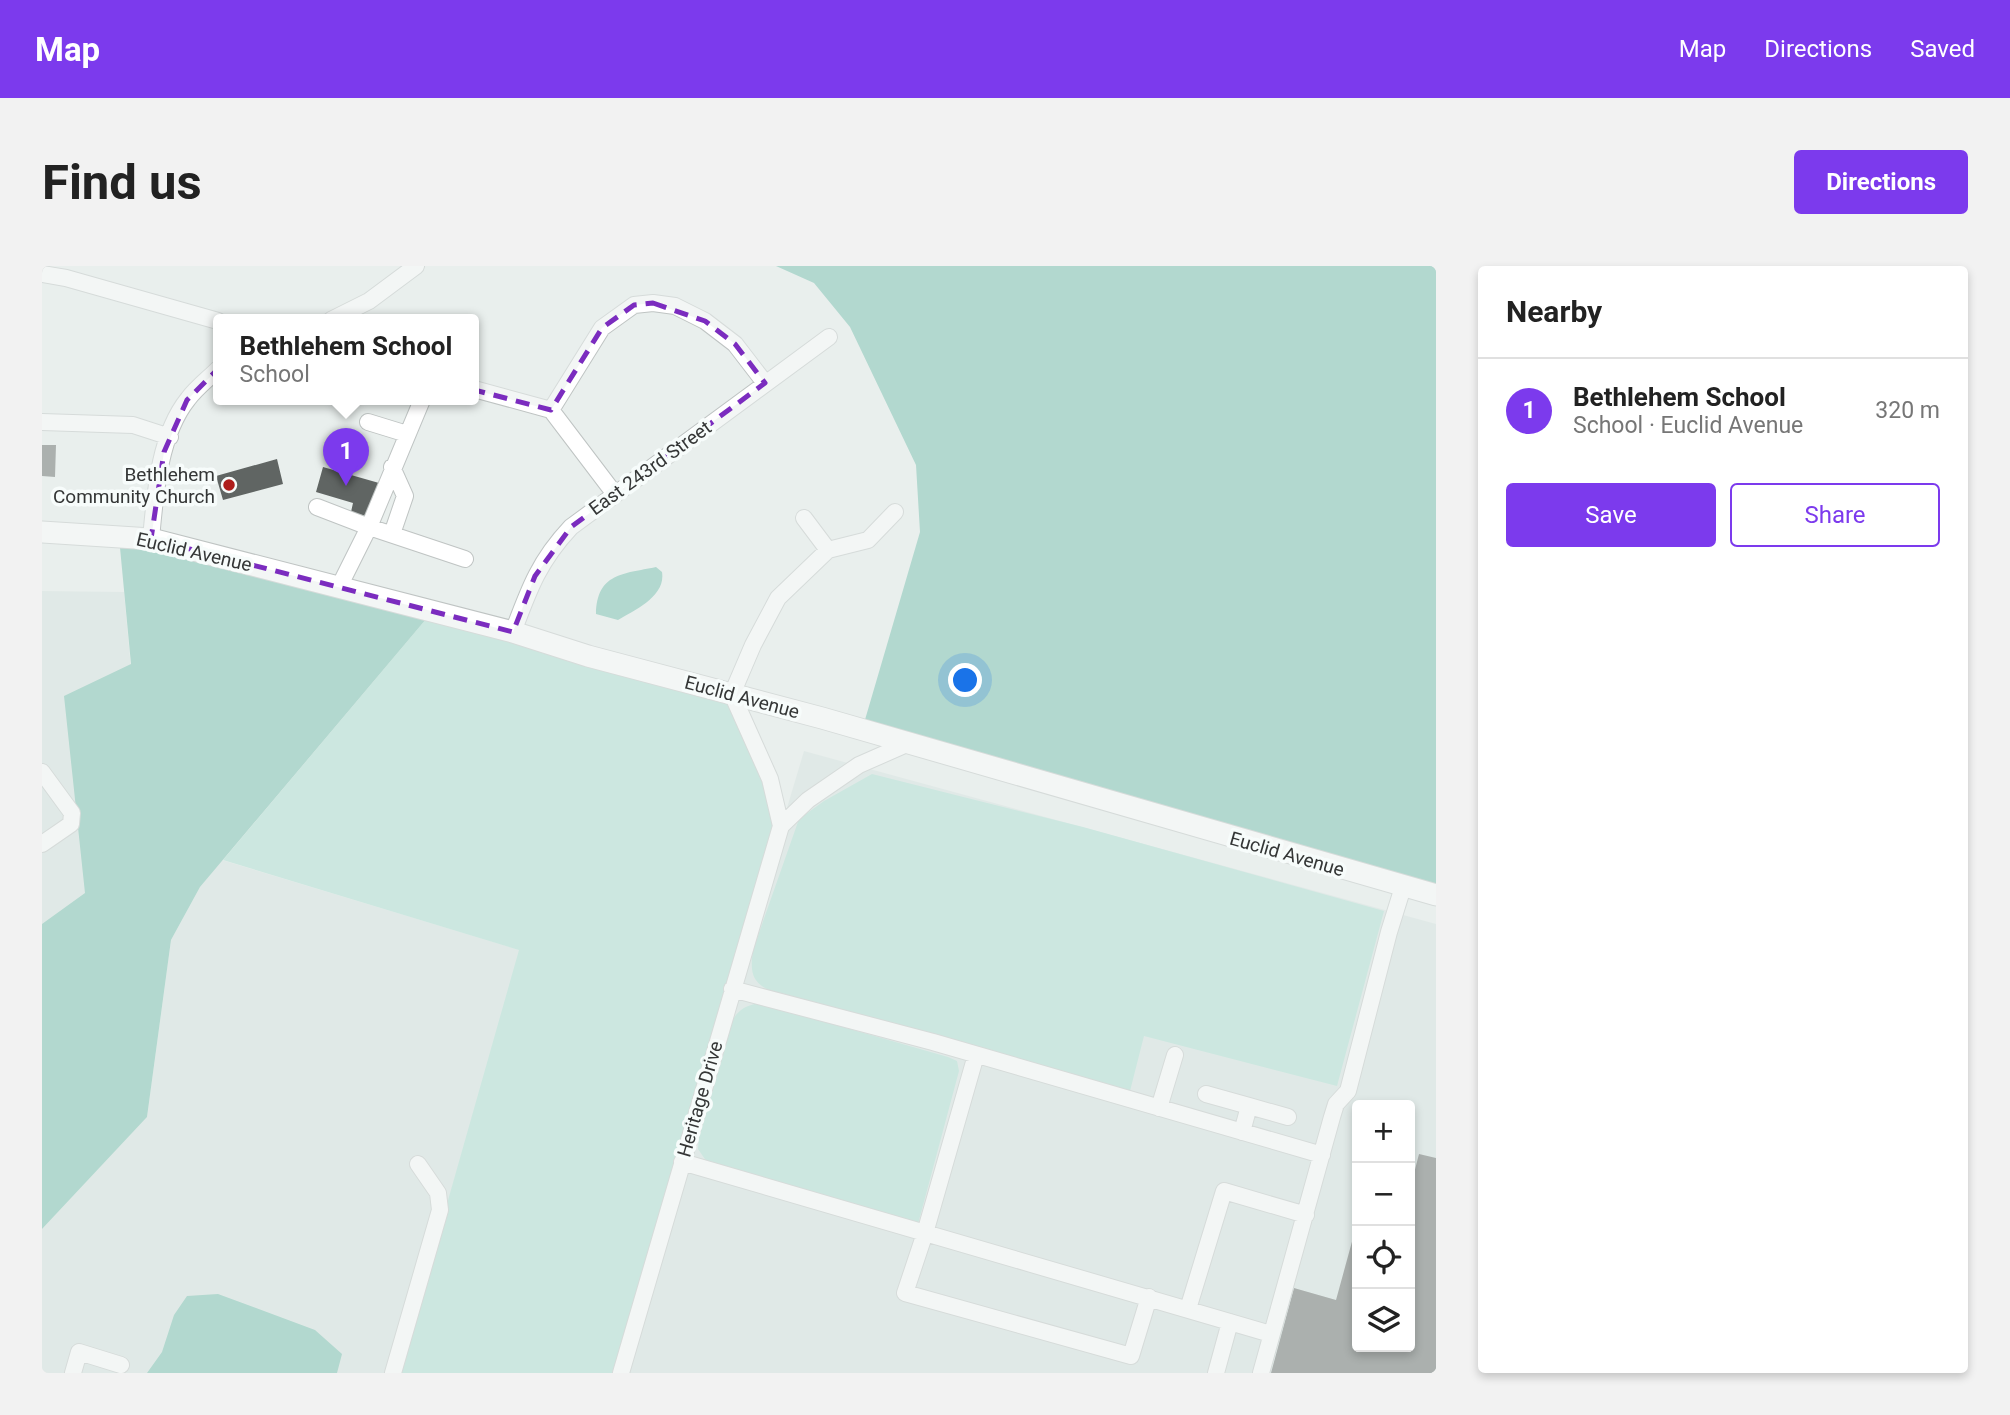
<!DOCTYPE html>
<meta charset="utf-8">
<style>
body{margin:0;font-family:Roboto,sans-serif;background:#f2f2f2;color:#222}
.controls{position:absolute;right:21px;bottom:21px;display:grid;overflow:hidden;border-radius:7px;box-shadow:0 4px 10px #0003}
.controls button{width:63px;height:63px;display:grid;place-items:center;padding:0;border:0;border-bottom:2px solid #e0e0e0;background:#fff;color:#222;font:35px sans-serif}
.you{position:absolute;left:924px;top:415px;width:24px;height:24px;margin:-18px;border:5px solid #fff;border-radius:50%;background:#1a73e8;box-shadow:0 0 0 10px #1a73e833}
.badge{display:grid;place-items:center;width:46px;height:46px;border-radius:50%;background:#7c3aed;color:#fff;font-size:23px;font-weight:700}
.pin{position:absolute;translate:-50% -58px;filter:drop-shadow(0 2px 4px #0008)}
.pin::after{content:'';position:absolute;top:37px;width:24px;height:21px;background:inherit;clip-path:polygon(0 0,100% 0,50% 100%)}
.popup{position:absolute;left:171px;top:48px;width:266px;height:91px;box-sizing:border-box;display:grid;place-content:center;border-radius:7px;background:#fff;filter:drop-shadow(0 2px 5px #0005);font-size:23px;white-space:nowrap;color:#767676}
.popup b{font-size:26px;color:#222}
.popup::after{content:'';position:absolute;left:50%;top:100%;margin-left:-14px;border:14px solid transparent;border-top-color:#fff}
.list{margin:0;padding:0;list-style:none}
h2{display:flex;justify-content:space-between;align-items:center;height:91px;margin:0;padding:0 28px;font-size:30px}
h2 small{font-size:23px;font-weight:400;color:#767676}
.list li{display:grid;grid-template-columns:46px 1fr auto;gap:21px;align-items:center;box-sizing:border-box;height:105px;padding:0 28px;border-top:2px solid #e0e0e0}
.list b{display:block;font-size:26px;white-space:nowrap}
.list p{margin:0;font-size:23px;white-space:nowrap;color:#767676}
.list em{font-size:23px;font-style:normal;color:#767676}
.actions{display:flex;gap:14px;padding:21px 28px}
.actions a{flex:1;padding:16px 0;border:2px solid #7c3aed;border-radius:7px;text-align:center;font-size:24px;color:#7c3aed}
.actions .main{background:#7c3aed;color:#fff}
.icon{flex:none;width:38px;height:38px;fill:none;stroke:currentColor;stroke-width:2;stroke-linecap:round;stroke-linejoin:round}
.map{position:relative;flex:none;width:1394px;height:1107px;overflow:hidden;border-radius:7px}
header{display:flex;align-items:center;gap:42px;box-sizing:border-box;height:98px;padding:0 35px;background:#7c3aed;color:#fff}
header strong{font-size:33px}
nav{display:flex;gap:38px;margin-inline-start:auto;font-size:24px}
.intro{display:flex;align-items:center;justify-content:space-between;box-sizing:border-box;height:168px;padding:0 42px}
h1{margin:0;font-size:49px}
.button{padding:18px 32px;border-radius:7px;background:#7c3aed;color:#fff;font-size:24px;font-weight:700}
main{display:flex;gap:42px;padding:0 42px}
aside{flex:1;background:#fff;border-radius:7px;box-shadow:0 4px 10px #0003}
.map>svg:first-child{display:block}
</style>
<header>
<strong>Map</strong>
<nav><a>Map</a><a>Directions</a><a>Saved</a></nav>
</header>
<div class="intro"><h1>Find us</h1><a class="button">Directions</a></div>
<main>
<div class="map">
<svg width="1394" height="1107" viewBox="0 0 1394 1107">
<rect width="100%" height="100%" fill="#e9efed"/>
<path fill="#d6e3e0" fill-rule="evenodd" d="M0,325L82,326L107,600L0,867Z
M762,485L1394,658V1107H576ZM1315,839H1368V1081H1315Z
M180,594L478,684L357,1107H0V963L105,851L129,674L158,621Z"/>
<path fill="#a8ded0" d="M390,346L690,428L739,560L579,1107H357L477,684L181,594Z
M830,508L1041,561L1342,645L1295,820L1102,770L1088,825L737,729C712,718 707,712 711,684L757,553L782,535Z
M717,737L906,791L915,795L917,805L876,958L667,899L656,883L657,870L689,757C696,744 702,740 717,737Z"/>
<path fill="#6fbcaa" d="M734,0H1394V629L820,464L878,266L874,199L808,61L772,17Z
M77,271L390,346L158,621L129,674L105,851L0,963V658L43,627L22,430L89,398Z
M614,301L620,306C624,330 593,344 576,354L554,348C555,307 581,308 614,301Z
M176,1028L273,1064L300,1088L295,1107H105L120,1086L132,1049L145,1030Z"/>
<path fill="#606563" d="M0,179H14L13,211L0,210Z
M235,193L241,218L181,234L174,210Z
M281,201L337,217L327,251L309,246L311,237L274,226Z
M1377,888L1394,892V1107H1229L1252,1022L1294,1034L1314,961L1315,1081H1368V923Z"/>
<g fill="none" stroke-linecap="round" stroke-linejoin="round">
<defs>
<path id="minor" d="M0,8L24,12L176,55
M289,54L327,35L374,0
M432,123L509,144L572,227
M509,144L560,62L592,39L611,37L633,40L663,55L693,78L723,117
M0,156L91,159L128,171
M326,156L365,168
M275,241L327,261L380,134
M762,252L786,284
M350,268L363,230L350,201
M109,273C113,229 117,169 146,133C154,122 166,113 176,103
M297,321L327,261L423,293
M471,366C487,323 497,295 529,261L787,71
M0,506L30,547L29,558L0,578
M739,560L728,513L690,428L711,379L736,332L786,284L826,274L853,246
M690,723L891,776L1280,889
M934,789L883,967L863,1027L1089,1090L1107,1031
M1164,828L1207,840L1200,866
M1207,840L1246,851
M1117,842L1133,789
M640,896L1229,1068
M1146,1043L1182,925L1264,949
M31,1107L37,1086L79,1099
M351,1107L398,944L396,927L376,898
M579,1107L739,560L766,534L817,499L867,477
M1174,1107L1188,1056
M1219,1107L1290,851L1294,838L1306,825L1347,666L1361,621"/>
<path id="major" d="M0,266L109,273L471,366L546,390L780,452L1394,629"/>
</defs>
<use href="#minor" stroke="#bfc4c3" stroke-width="18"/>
<use href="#major" stroke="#bfc4c3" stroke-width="23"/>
<use href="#minor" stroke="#fff" stroke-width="16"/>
<use href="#major" stroke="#fff" stroke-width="21"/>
</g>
<path d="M0 0H1394V1107H0ZM611,37L663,55L693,78L723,117L529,261L493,310L471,366L109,273L122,186L145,134L179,100L237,73L509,144L560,62L592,39Z" fill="#e9efed" fill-opacity=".55" fill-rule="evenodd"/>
<path fill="none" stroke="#7b2cbf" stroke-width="5" stroke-dasharray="14 9" stroke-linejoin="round" d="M611,37L663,55L693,78L723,117L529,261L493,310L471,366L109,273L122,186L145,134L179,100L237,73L509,144L560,62L592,39Z"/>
<circle fill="#ae1d1b" stroke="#f7fcfb" stroke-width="2.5" cx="187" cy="219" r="7"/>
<g text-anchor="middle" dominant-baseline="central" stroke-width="7" stroke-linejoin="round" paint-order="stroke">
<g font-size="19" fill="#343636" stroke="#f7fcfb">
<text transform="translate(608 202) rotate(-36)">East 243rd Street</text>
<text transform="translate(152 286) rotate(13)">Euclid Avenue</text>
<text transform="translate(700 431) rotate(15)">Euclid Avenue</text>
<text transform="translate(1245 588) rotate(16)">Euclid Avenue</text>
<text transform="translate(658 833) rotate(-74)">Heritage Drive</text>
</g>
<g font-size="19" fill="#343636" stroke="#f7fcfb" text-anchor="end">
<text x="173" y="208">Bethlehem<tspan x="173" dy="22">Community Church</tspan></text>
</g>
</g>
</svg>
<div class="controls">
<button>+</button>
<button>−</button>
<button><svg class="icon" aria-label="locate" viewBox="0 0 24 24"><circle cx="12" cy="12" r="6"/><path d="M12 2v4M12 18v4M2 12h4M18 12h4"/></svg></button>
<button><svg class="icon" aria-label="layers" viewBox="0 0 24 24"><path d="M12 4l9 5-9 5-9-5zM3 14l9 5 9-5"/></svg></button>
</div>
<div class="you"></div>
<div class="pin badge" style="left:304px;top:220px">1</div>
<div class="popup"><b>Bethlehem School</b>School</div>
</div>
<aside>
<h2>Nearby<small></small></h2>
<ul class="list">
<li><span class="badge">1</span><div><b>Bethlehem School</b><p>School · Euclid Avenue</p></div><em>320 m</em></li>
</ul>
<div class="actions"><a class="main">Save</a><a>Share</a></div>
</aside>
</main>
